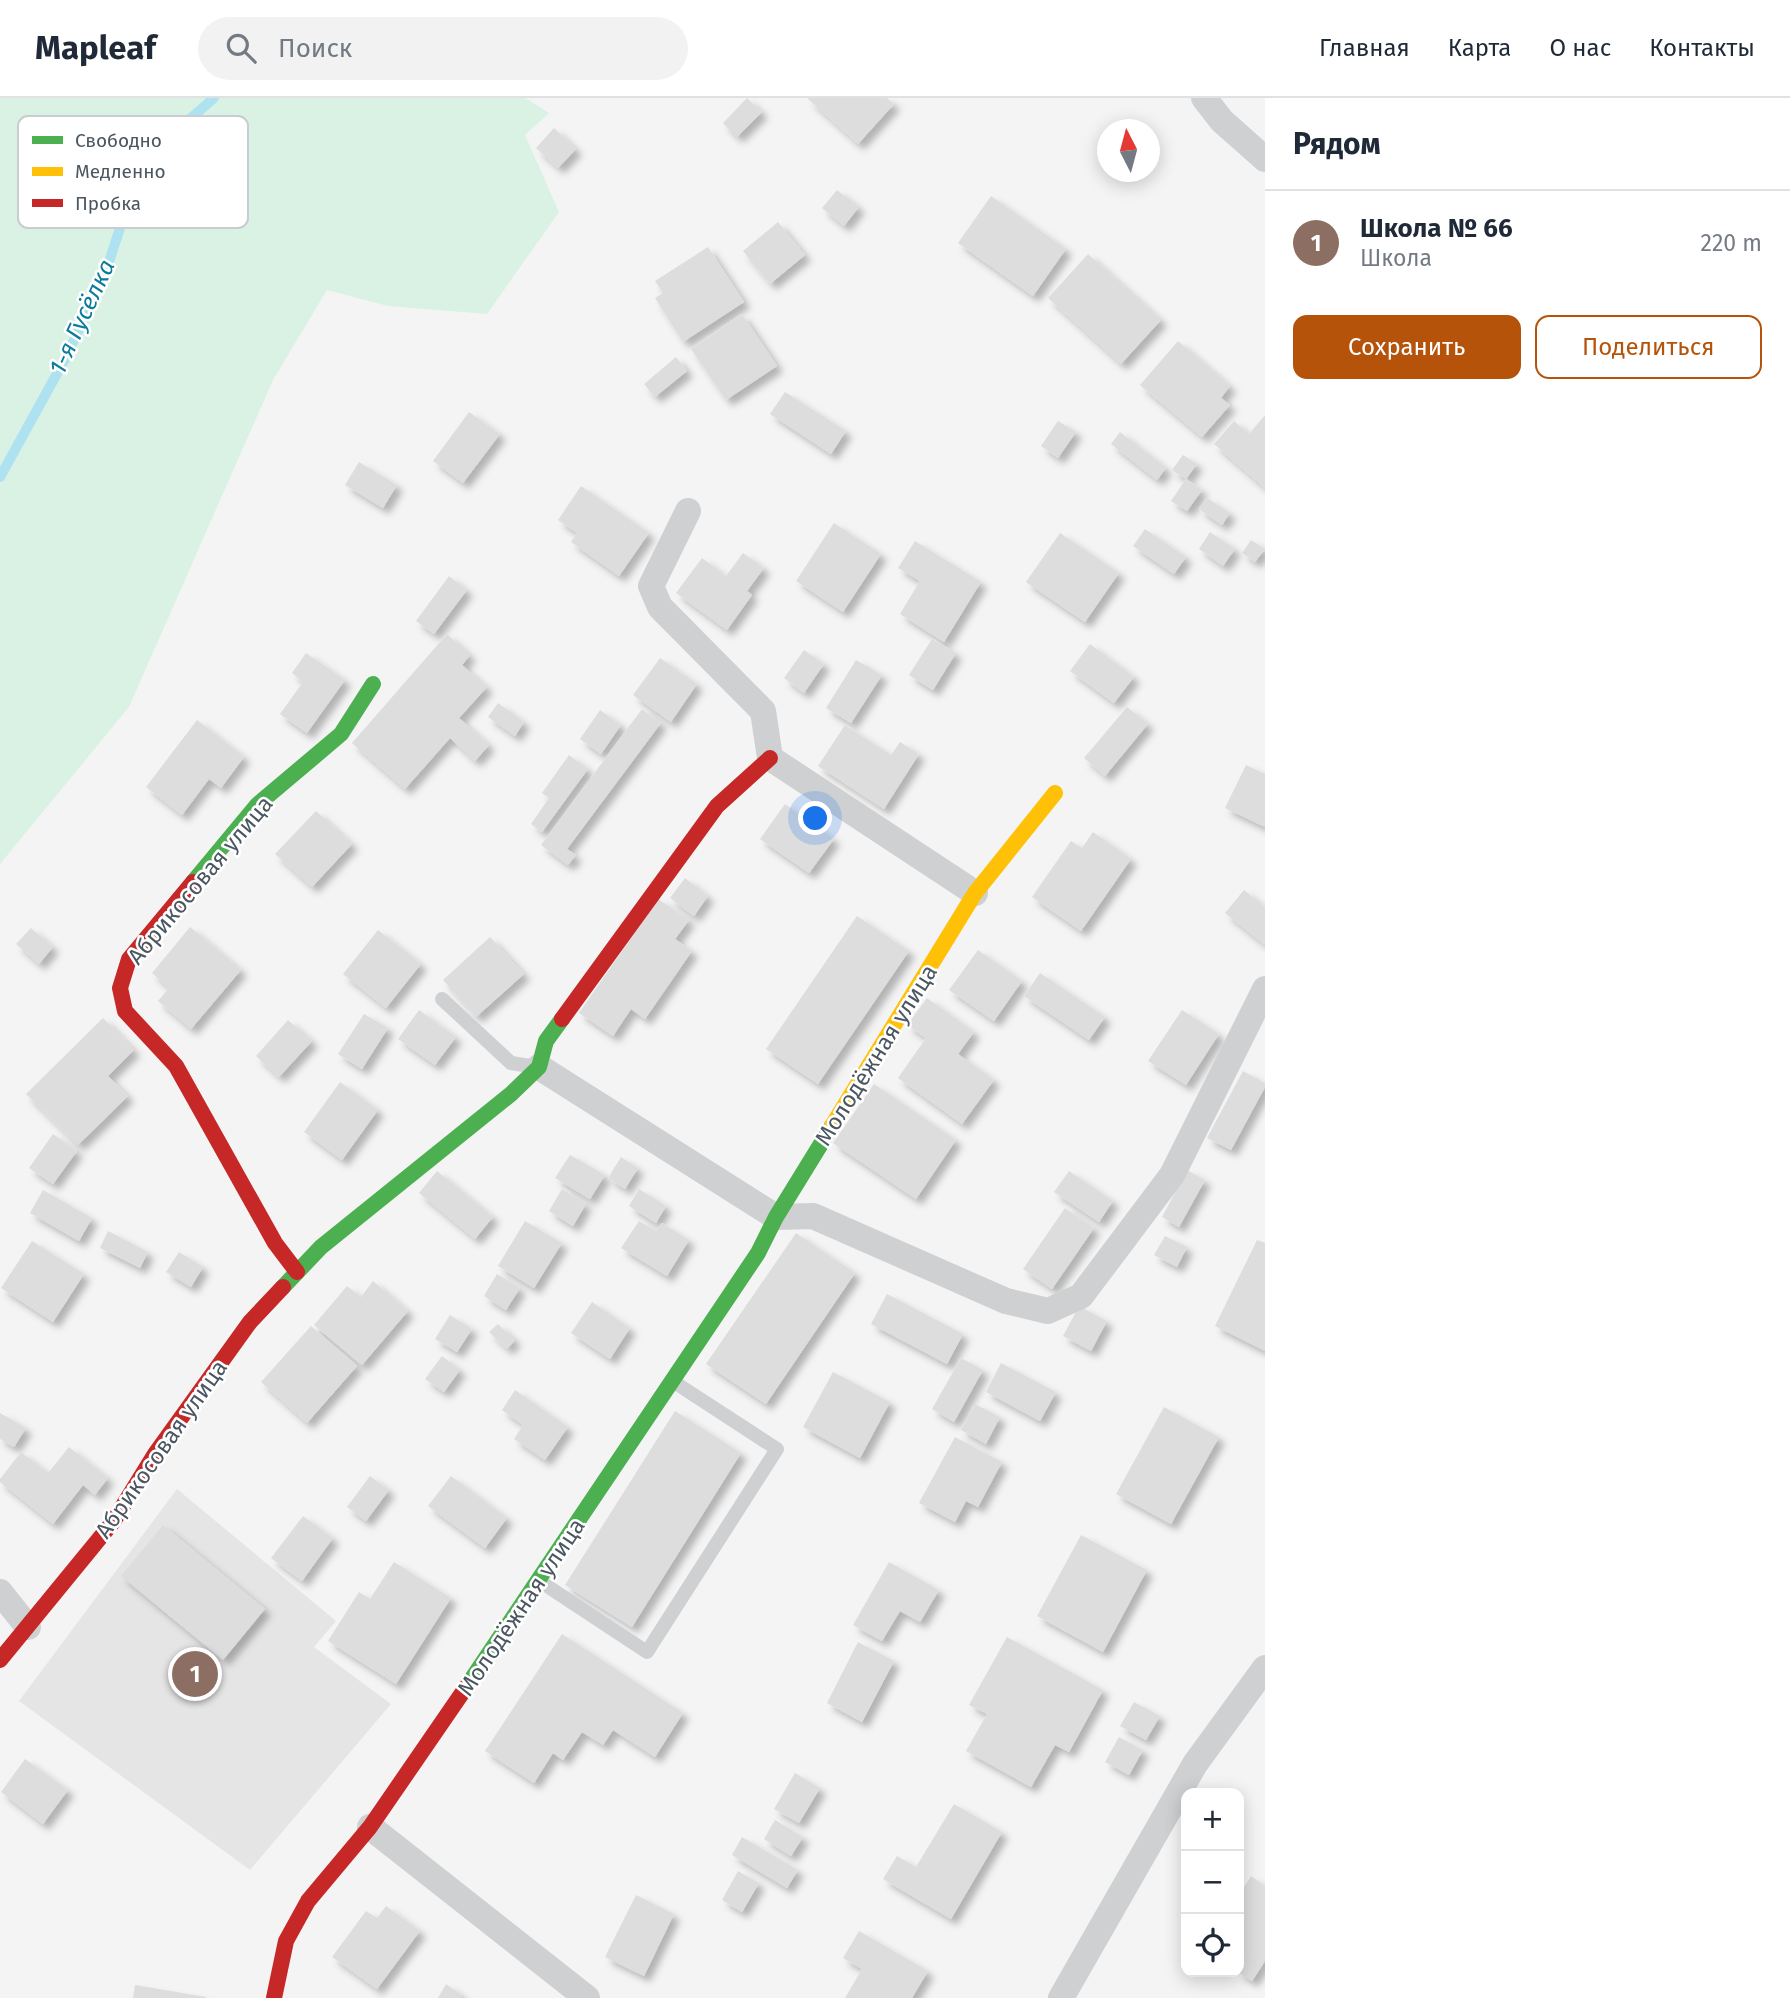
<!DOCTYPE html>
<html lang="ru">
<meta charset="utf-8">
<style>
body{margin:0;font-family:"Fira Sans",sans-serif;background:#f2f2f3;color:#1f2937}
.controls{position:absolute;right:21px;bottom:21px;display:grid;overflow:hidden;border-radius:14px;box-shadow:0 4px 18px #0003}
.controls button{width:63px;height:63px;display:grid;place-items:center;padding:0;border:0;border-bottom:2px solid #e0e1e3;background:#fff;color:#1f2937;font:35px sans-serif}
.compass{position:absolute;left:1097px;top:21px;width:63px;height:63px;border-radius:50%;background:#fff;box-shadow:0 4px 18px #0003;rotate:354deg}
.you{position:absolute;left:816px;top:721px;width:24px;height:24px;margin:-18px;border:5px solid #fff;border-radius:50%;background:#1a73e8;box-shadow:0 0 0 10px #1a73e833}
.badge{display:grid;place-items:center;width:46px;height:46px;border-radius:50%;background:#b45309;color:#fff;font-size:23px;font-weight:700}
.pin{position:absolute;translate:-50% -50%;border:4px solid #fff;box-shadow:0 2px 7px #0006}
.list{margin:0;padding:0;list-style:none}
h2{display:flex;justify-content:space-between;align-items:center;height:91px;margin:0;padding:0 28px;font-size:30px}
h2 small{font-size:23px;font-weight:400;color:#747a83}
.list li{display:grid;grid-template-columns:46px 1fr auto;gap:21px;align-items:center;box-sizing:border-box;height:105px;padding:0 28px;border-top:2px solid #e0e1e3}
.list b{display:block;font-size:26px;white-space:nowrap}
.list p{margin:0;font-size:23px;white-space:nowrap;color:#747a83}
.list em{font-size:23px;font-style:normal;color:#747a83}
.actions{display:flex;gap:14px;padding:21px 28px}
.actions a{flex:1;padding:16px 0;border:2px solid #b45309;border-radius:14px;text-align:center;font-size:24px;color:#b45309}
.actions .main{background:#b45309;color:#fff}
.icon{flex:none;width:38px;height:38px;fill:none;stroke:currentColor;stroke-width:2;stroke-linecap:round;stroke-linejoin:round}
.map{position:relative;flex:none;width:1265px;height:1900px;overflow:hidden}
header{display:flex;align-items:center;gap:42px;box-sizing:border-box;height:98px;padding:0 35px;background:#fff;border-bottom:2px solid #e0e1e3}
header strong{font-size:33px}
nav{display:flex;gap:38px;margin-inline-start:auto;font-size:24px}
.search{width:490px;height:63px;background:#f2f2f3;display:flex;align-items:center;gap:18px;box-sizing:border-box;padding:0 24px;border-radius:38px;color:#747a83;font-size:26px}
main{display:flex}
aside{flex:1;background:#fff}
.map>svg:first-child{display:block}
</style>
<header>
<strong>Mapleaf</strong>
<div class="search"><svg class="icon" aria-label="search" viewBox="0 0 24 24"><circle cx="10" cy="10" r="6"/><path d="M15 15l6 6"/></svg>Поиск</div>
<nav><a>Главная</a><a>Карта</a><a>О нас</a><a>Контакты</a></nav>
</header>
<main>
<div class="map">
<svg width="1265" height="1900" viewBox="0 0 1265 1900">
<defs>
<filter id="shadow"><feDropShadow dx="6" dy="6" stdDeviation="3.5" flood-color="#0004"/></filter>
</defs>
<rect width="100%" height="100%" fill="#f4f4f4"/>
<path fill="#e6e5e6" d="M177,1391L336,1523L314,1549L391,1606L250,1772L19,1603Z"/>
<path fill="#d9f2e3" d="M0,0H525L549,15L525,37L559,114L487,216L388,208L327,192L273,282L129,609L0,766Z"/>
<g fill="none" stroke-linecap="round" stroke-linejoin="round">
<path stroke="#aee2f0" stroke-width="10" d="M0,379L65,261L104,179L142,63L214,0"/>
</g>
<path fill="#ddddde" filter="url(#shadow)" d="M747,0L762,14L737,39L723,25Z
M807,0H887L894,6L858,46Z
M554,30L576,51L558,70L536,50Z
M837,92L859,109L844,128L822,110Z
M991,98L1066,151L1033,198L958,145Z
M778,124L805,157L770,186L743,153Z
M708,149L744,204L683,244L655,200L663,195L655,183Z
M1088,156L1161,222L1121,266L1048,200Z
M742,216L777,268L726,302L691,251Z
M1178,243L1230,288L1221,300L1230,307L1202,339L1140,287Z
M676,259L687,273L655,299L644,286Z
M785,294L846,333L831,356L770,316Z
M469,314L500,336L463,385L433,363Z
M1265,317V390L1214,346L1234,323L1249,336Z
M1058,323L1076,334L1058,360L1041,348Z
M1120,334L1166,370L1157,382L1111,346Z
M1183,357L1197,366L1186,381L1172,372Z
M359,364L397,387L383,410L345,387Z
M1186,381L1202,392L1187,413L1171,403Z
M581,388L649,435L619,478L571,444L577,435L558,422Z
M1207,400L1230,415L1222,427L1199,411Z
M834,425L881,456L843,514L796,483Z
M1145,431L1186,459L1174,476L1133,448Z
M1210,434L1235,451L1223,468L1199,451Z
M1060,435L1119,475L1085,524L1026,484Z
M1251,442L1265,451L1255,464L1242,455Z
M915,443L981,484L944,544L900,516L920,483L898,470Z
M743,455L764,470L747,493L752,497L727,532L676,495L702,460L726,478Z
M449,478L467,492L434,536L416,523Z
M447,536L470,557L462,567L487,589L459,620L489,647L475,663L450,640L405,691L352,645Z
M932,541L956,555L933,592L909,577Z
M1090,546L1134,579L1114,605L1070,573Z
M804,552L824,566L804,595L784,580Z
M306,555L345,582L307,635L280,616L303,584L292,575Z
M660,560L697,586L671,624L633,597Z
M856,562L882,577L851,625L826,610Z
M498,605L524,624L515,638L488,619Z
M1127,609L1148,626L1105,678L1084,660Z
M642,611L661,625L567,751L576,757L568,767L541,747Z
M600,612L621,627L601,656L580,641Z
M197,622L244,659L221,690L209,681L182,717L146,689Z
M845,627L891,657L900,644L919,656L884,711L818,668Z
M569,657L588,671L542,734L531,726L549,700L542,695Z
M1246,667L1265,676V729L1225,710Z
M785,706L834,741L809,775L760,741Z
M316,713L352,746L312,789L275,756Z
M1093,734L1131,761L1081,833L1032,799L1071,743L1082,750Z
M685,780L708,798L694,818L670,800Z
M1244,792L1265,809V847L1225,815Z
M658,801L689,822L675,841L692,853L645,921L631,911L613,938L579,915Z
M857,818L909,853L818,986L766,951Z
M190,829L241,872L191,931L158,903L169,890L152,875Z
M31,830L53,849L39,866L16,846Z
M378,832L421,866L386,910L343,876Z
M490,839L524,876L476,919L443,882Z
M978,852L1022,883L994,923L949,892Z
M1040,875L1105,919L1089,942L1024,898Z
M927,900L974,934L958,956L994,982L962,1026L898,980L926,940L907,927Z
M419,912L456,939L435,967L398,941Z
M1182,912L1219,936L1186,987L1148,963Z
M364,916L388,930L362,971L338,956Z
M103,920L134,952L108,978L128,998L78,1047L26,996Z
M288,922L312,943L279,979L256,958Z
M1243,973L1265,985V989L1231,1052L1207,1040Z
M340,984L378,1012L342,1062L304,1034Z
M874,986L956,1042L916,1101L833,1045Z
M53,1036L77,1053L53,1086L29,1070Z
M570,1057L605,1077L590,1101L555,1080Z
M621,1059L638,1070L625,1091L608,1080Z
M1187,1072L1205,1082L1179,1129L1162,1119Z
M437,1073L493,1119L475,1141L419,1095Z
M1069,1073L1113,1103L1099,1124L1054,1094Z
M562,1091L586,1106L573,1128L549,1113Z
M639,1091L666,1108L656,1125L629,1108Z
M43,1092L92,1120L79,1143L30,1115Z
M1065,1110L1094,1130L1052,1191L1023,1171Z
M525,1123L562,1145L534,1190L498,1168Z
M639,1123L656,1133L662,1125L689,1142L667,1178L621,1150Z
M108,1133L148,1154L140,1170L100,1150Z
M796,1135L855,1175L766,1306L706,1266Z
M1165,1138L1187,1149L1177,1169L1154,1157Z
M1257,1142L1265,1145V1253L1215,1228Z
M32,1143L84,1176L53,1224L1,1190Z
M179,1154L203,1169L191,1189L166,1174Z
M497,1176L520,1190L506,1212L484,1198Z
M373,1183L408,1213L362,1267L314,1227L347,1188L361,1199Z
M887,1196L963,1236L947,1266L871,1226Z
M592,1204L630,1230L610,1261L571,1235Z
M1079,1208L1107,1223L1091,1253L1063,1238Z
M450,1217L472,1231L457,1254L435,1241Z
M498,1226L515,1242L507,1251L489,1234Z
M311,1228L357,1268L307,1325L261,1284Z
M442,1258L460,1272L444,1294L425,1281Z
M961,1260L983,1272L954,1324L932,1311Z
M1001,1265L1056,1294L1040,1323L986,1294Z
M833,1274L890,1304L860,1360L803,1329Z
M515,1292L568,1329L545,1362L514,1341L523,1327L502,1312Z
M975,1306L1000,1319L986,1346L961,1332Z
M1164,1309L1219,1339L1171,1426L1116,1396Z
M675,1313L741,1355L632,1529L565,1487Z
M0,1315L26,1330L14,1349L0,1341Z
M955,1339L1002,1364L978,1409L966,1403L955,1424L919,1405Z
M69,1349L108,1380L95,1397L83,1387L53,1426L0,1384V1381L21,1354L48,1375Z
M370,1378L389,1392L366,1423L347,1409Z
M451,1378L507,1420L485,1450L428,1408Z
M303,1418L333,1440L302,1483L271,1460Z
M163,1427L265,1511L223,1562L121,1478Z
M1081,1437L1147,1472L1103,1554L1037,1518Z
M394,1464L451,1500L396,1586L328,1543L359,1494L370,1501Z
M889,1464L939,1492L920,1524L900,1513L882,1543L853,1527Z
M562,1536L683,1615L655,1659L613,1632L603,1647L582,1634L563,1662L553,1655L534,1685L485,1653Z
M1007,1539L1103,1592L1069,1654L1055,1647L1031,1689L966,1653L987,1616L969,1607Z
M858,1544L894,1563L862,1624L827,1605Z
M1134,1604L1160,1618L1146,1642L1120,1628Z
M1119,1639L1143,1652L1129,1677L1105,1664Z
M25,1661L68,1692L43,1726L1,1694Z
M795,1675L820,1690L799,1725L774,1711Z
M954,1706L1002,1734L951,1821L883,1781L897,1758L916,1769Z
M775,1722L803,1739L791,1758L764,1741Z
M742,1739L798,1772L787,1790L732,1757Z
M738,1773L759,1785L742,1814L722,1802Z
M1251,1778L1265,1788V1863L1252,1883L1239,1875V1797Z
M636,1797L674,1816L644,1878L605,1859Z
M386,1808L420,1833L377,1891L332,1859L366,1813L377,1820Z
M859,1833L928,1873L912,1900H845L862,1871L843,1860Z
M446,1886L462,1897L460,1900H438Z
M135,1887L206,1899V1900H133Z"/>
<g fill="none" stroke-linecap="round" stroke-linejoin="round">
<path stroke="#ced0d2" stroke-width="14" d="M442,901L511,965L530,968
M541,1484L647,1554L777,1351L674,1284"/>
<path stroke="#ced0d2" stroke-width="26" d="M1204,0L1222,23L1265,61
M688,413L651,488L660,509L763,613L770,660L975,795
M539,969L776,1119L813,1118L1006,1203L1048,1213L1081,1198L1172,1077L1265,891
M0,1494L28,1529
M370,1729L587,1900
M1061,1900L1195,1666L1265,1570"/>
<path stroke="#4caf50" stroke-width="16" d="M193,784L257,707L341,636L373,586
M283,1189L321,1149L511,996L539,969L546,943L562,921
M467,1588L758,1155L776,1119L832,1028"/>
<path stroke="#ffc107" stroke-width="16" d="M832,1028L975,795L1055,695"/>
<path stroke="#c62828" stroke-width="16" d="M193,784L129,861L120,890L125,913L176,968L275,1145L297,1174
M562,921L717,708L770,660
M0,1562L113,1424L155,1356L250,1224L283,1189
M274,1900L286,1843L308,1803L370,1729L467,1588"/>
</g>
<g text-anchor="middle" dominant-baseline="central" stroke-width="5" stroke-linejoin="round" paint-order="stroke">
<g font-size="23" fill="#4a5661" stroke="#fff">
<text transform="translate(200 782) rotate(-50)">Абрикосовая улица</text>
<text transform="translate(876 957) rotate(-58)">Молодёжная улица</text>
<text transform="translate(161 1351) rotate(-55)">Абрикосовая улица</text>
<text transform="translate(521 1509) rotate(-56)">Молодёжная улица</text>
</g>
<g font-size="24" font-style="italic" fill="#0c7c9b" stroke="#fff">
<text transform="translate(82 219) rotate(-65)">1-я Гусёлка</text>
</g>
</g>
<rect x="18" y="18" width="230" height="112" rx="10" fill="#fff" stroke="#c9ccd0" stroke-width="2"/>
<rect x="32" y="38" width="31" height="8" fill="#4caf50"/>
<rect x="32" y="69" width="31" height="9" fill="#ffc107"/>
<rect x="32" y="101" width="31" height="8" fill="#c62828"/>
<g font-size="19" fill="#4a5661">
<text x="75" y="49">Свободно</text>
<text x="75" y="80">Медленно</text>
<text x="75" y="112">Пробка</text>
</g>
</svg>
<div class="controls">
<button>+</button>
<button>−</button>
<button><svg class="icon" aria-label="locate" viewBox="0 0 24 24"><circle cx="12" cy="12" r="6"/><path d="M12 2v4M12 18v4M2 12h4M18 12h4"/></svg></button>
</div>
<svg class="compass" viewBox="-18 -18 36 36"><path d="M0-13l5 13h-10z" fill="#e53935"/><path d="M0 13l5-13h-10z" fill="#747a83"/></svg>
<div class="you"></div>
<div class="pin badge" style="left:195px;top:1576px;background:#8d6e63">1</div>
</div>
<aside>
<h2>Рядом<small></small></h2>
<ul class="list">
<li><span class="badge" style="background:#8d6e63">1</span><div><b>Школа № 66</b><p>Школа</p></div><em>220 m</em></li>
</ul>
<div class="actions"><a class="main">Сохранить</a><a>Поделиться</a></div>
</aside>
</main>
